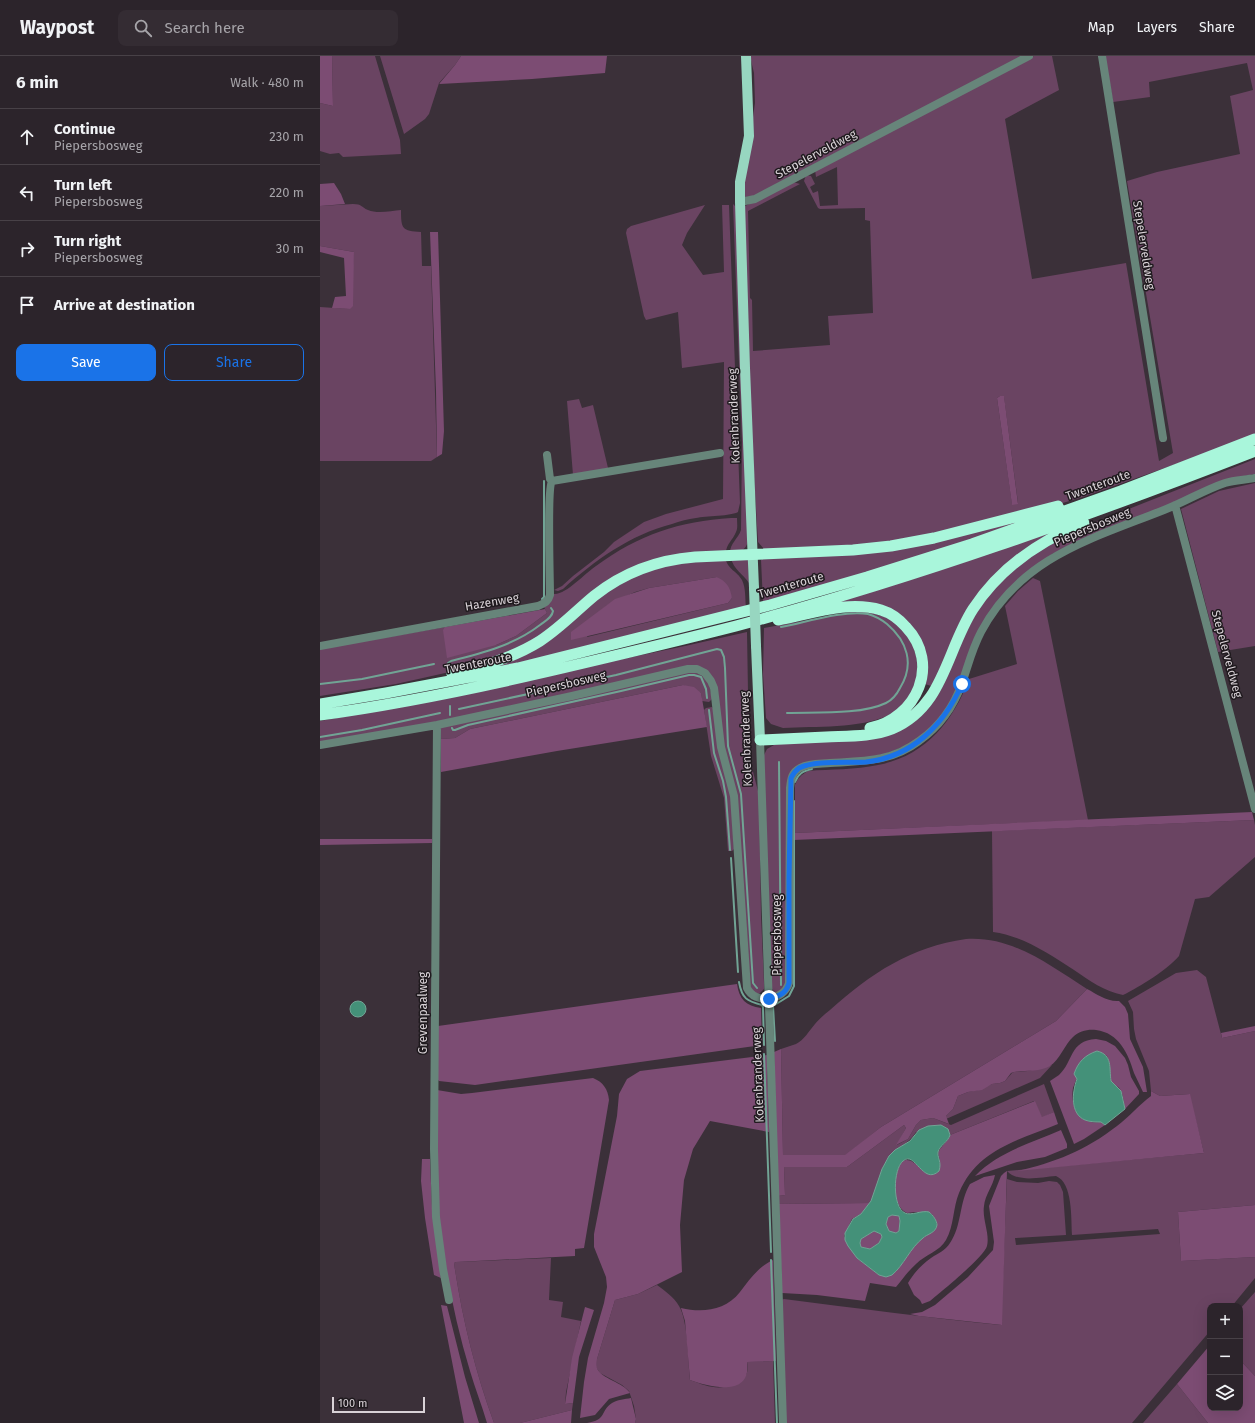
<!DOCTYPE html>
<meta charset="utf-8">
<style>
body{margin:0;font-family:"Fira Sans",sans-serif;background:#342c33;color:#f1f3f6}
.controls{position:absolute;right:12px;bottom:12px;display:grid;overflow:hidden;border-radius:8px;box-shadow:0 4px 16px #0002}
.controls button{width:36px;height:36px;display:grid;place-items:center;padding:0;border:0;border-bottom:1px solid #484147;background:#2c242b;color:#f1f3f6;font:20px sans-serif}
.scale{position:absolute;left:12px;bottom:10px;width:93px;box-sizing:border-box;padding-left:4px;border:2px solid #d9d2d7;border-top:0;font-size:11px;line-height:14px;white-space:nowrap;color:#d9d2d7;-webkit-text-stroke:3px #1f1a1e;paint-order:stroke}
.stop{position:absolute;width:12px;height:12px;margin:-9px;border:3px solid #1a73e8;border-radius:50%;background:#fff}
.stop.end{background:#1a73e8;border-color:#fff;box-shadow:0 1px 4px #0008}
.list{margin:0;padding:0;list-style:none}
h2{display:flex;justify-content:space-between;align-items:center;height:52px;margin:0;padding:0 16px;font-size:17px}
h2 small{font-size:13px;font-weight:400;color:#a6a4a9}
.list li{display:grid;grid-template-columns:26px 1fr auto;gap:12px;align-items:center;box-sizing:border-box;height:56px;padding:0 16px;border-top:1px solid #484147}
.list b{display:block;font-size:15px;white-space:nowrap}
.list p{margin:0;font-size:13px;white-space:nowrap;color:#a6a4a9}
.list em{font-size:13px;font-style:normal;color:#a6a4a9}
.actions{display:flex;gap:8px;padding:12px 16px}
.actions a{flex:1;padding:9px 0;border:1px solid #1a73e8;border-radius:8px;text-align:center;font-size:14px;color:#1a73e8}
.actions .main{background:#1a73e8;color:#fff}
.icon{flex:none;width:22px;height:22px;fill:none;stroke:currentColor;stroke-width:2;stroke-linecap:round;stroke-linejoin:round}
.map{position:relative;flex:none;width:935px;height:1367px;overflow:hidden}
header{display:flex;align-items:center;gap:24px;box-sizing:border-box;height:56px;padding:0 20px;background:#2c242b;border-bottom:1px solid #484147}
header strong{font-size:19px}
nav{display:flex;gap:22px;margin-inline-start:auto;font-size:14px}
.search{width:280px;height:36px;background:#342c33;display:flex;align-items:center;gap:10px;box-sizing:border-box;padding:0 14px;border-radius:8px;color:#a6a4a9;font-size:15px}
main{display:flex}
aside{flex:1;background:#2c242b}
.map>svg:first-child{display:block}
</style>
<header>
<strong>Waypost</strong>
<div class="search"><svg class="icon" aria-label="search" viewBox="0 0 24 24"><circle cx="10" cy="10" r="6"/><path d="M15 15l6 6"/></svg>Search here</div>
<nav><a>Map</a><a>Layers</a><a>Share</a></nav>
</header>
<main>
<aside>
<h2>6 min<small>Walk · 480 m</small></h2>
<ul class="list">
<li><svg class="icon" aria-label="ahead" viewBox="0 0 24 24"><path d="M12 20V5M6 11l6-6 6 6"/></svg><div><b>Continue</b><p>Piepersbosweg</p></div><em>230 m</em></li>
<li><svg class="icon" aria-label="left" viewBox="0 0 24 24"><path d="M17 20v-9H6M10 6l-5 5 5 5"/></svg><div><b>Turn left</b><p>Piepersbosweg</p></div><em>220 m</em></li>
<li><svg class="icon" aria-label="right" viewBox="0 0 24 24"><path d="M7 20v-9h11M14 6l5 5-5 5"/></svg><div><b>Turn right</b><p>Piepersbosweg</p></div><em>30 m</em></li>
<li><svg class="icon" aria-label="arrive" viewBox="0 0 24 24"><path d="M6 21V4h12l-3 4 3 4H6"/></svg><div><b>Arrive at destination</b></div></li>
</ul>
<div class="actions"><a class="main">Save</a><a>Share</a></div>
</aside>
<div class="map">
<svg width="935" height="1367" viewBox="0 0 935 1367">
<rect width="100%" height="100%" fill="#3b3039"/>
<path fill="#6a4462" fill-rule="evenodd" d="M12,0H55L80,84L81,98L23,101L19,97L10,98L0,95V47L13,50Z
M60,0H141L135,9L119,27L109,58L105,63L84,78Z
M430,0H705L437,140L425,141L424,139L423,131L435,47L434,17Z
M714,0H732L739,34L685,63L712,223L806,207L839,405L853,397L807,125L837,116L920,98L910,40L933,34L927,7L829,26L830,41L793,46L785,0H935V380L763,441L719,454L571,489L444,493L438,486L428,317L424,153L425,150L473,126L480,128L428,155L430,242L432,244L433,295L510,289L508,260L553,257L550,165L545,164V152L500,153L498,152L484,125L486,119L491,120L495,128L490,131L493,137L498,135L500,150L518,149L517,111L496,121L495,114ZM680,340L684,341L698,447L692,448L677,342Z
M33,148C42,148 41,151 48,154C57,158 71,155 81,154C81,173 82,175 101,176L102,210H111L117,401L111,405H0V251L30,253L34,196L0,190V150Z
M413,148L416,151L428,485C426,495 419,496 410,497C410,487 418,483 421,474L422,386Z
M385,149L367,177L362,189L383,219L404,216L402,149H409L420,447L418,456C412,460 385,460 376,462C368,463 360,465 352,468C310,479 275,504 243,533L238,535L234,534L242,530L253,520L284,496L294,486L324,466L346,458L403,443L404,306L362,312L358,256L326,264L324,260L306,177L307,173L311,170Z
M259,343L262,352L273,349L288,412L253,419L247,345Z
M935,403V418L909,423L732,498L673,553L635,639L617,667L592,687L565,698L473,715L466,929L456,938L452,933L443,701L447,693L454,689L586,670L635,597L660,549L686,517L738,481Z
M935,427V590L898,596L861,453L899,435Z
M724,459L597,502L443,546L441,504L443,502L528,497Z
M411,462H417C417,467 418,472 416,476C413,484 406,488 406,497L326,509L207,590L143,613L76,628L0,640V593L125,571L176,589L196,580L227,557L224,551L234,538C246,539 265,517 276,510C318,479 360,465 411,462Z
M730,477L676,519L613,628L611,630L605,628L604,606L570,554L505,548Z
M405,502C409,515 416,514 422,524C426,532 425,543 426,552L199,607L129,621L192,602L273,544L329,512ZM397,521L412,542L408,547L267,581L275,559L289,548L315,536L329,532Z
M411,502H424L428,504L429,527C423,518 413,513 411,502Z
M713,522L720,525L768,764L475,777V729C478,722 481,719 488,715C511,713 535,714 558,709C605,700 633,666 649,623L697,608L685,550L698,535Z
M532,556C547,556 560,557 573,565C606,587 606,641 569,659C539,673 496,670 463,672L451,668L446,662L443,618L444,572Z
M427,576L429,696L431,708L439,739L441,860L444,927V933L439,938L431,935L419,793L403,692L398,637L385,613L254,637L117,666L0,686V665L28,660L365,590Z
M369,614C388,621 389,624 392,643L389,646L382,645L381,637L363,629L150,673L135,682L121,683V670Z
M392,651L394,653L411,735L414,793L412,795H408L404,742L391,700L384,654L386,652Z
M934,764L935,769V801L889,841L875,843L859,900C848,913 820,931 803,939C784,935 770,925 754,914C729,898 703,880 673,876L672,775Z
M646,883C693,880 729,909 767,933L736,965L561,1071L525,1100L463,1099L461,993C466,991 471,990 476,988C484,984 489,975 495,968C499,963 505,958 510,954C551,917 591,891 646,883Z
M877,914L886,921L902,982L935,975V1149L858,1156L861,1205L935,1201V1222L912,1250H890V1275L812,1367H466L461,1244L464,1243C536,1252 609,1262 681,1269L687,1123L697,1126L718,1127L729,1125L737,1126L740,1129L743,1136L746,1179L695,1182L696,1189L840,1178L838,1173L752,1179C751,1162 753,1127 736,1120C721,1121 698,1127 687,1115L884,1097L869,1038L840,1040L831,1035L829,1015L816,983L814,973L813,956L808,945L856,917Z
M732,1009L720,1022L626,1063V1060L633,1053L638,1040L648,1036L658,1034L672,1028L680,1027L685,1025L692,1017L694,1016L708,1015Z
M724,1028L734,1056L722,1062L714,1045L630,1079V1077L596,1076C589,1088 575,1092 567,1104C558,1117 558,1134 550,1147L459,1148L458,1140L465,1139L464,1111H527L584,1069L586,1072L577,1089L588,1083L596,1069L601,1064L613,1062L631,1069Z
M231,1202L229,1244L243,1246L241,1261L261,1265L246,1336L245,1348L253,1347L252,1354L200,1367H174C155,1315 142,1262 134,1207L136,1206Z
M337,1229C345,1235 354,1241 359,1250C368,1264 368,1306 370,1324C389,1331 401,1336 420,1325C427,1321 429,1314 427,1306L453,1305L455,1367H315L316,1363L314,1350L309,1335L302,1329L280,1317L276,1311L277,1303L295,1244L318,1238Z
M935,1236V1320L920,1304V1253Z
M857,1328L888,1367H823Z"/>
<path fill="#7c4c73" d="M0,0H12L13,50L0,47Z
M141,0H287L285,17L212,23L119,28L135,9Z
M14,127L21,138L25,148L0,150V128Z
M110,176H118L124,375L122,398L117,401L116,335Z
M0,190L34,196L33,250L30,253L12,252L15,241L26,240L24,202L0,196Z
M680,340H684L698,448L692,449L677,342Z
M397,521C407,526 410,531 412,542L408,547L251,584V576L295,543L329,532Z
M225,553L227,557L196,580L176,589L127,602L123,574L125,571Z
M363,629L374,631L381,637L387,671L237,695L121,716V683L135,682L150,673Z
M932,756L934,764L474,784L475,777Z
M0,783H112V787L0,789Z
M417,928C419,943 426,950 441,952L442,989L155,1029L119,1025L117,1023L118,970Z
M767,933C777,938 787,946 799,945L805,951L808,958L810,983L823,1011L827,1036H823C820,1030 817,1023 814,1017C808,997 799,977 776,974C768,973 759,975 753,981C745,988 739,1005 730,1010C720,1016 706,1014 694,1016L691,1017L685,1025L680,1027L672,1028L662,1034L648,1036L638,1040L633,1053L626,1060L629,1068L613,1062L601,1064L596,1069L588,1083L576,1089L586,1072L584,1069L527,1111H464L465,1139L458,1140L454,996L461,993L463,1099H525L561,1071L736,965Z
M935,970V975L902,982L901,977Z
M776,983L786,985L795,990L805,1002L808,1009L811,1021L819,1035V1038L805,1053C803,1046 804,1038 799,1032C796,1029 793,1029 791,1025L789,1007L787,1000L777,995L764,1003L753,1032C751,1044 754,1061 768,1065C772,1067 777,1066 781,1066L785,1069L764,1083L754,1088L730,1025C733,1023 736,1021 739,1019C754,1005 749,985 776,983Z
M447,999L449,1076L390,1065L373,1093L364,1124L360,1169L362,1216L318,1238L295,1244L277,1303C277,1306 276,1310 277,1312C281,1323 303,1326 310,1337L289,1343L275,1359L260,1362L264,1326L268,1302L284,1247L287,1231L286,1221L274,1191V1178L297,1060L299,1038L307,1023L320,1015Z
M273,1022C283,1026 288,1033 289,1044L264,1192L255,1193V1200L136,1206L134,1207C142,1262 155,1315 174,1367H167C162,1350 155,1332 150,1315C131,1252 119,1185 117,1120C116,1092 117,1063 117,1034L141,1038L152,1037Z
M831,1035L840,1040L870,1038L884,1097L697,1115C734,1107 766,1094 797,1070C809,1061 819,1049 831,1040Z
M715,1045L722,1061L734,1056L738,1068C699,1084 657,1093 639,1137C633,1151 634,1170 626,1184C620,1195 605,1199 596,1208C588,1215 582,1224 576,1231L550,1227L545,1245L497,1239L462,1237L459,1148L550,1147L541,1158L532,1163L524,1180L537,1202L559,1219L575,1216C584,1205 592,1189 604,1181C610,1176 615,1176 617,1168L612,1158L595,1156L587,1157C575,1152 573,1131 576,1119C577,1114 580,1109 582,1105C597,1098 604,1128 619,1115L620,1105L618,1097L620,1093L629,1082L630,1079Z
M741,1074L747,1088V1092L725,1101L697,1106L655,1120C678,1096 711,1087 741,1074Z
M102,1103H110L112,1152L121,1222L114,1219L105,1162L101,1125Z
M687,1115L682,1269L599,1260L590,1258L602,1256L615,1249L648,1221L673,1194L674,1186L669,1150L681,1120L684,1117Z
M675,1119C673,1130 665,1139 664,1150C662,1163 670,1178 667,1190C664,1201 621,1236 610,1245L602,1248L600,1244L594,1239L588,1227C594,1217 601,1209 611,1202C618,1197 625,1195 630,1187C642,1170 639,1146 650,1128L664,1121Z
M935,1149V1201L861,1205L858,1156Z
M574,1158L579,1160L580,1165L579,1175L574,1178L569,1175L566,1168L568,1161Z
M554,1175L561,1178L562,1181L559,1187L550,1193L541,1191L540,1187L541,1183Z
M453,1204L456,1305L427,1306C432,1342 389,1331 370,1324L365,1265L361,1252C382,1257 405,1255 420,1236C430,1223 438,1211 453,1204Z
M121,1249L127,1250L145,1321L159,1367H144Z
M265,1251L274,1254L259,1301L253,1347L245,1348L252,1302Z
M890,1289V1352H920V1304L935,1320V1367H888L857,1328Z
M311,1342L316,1363L315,1367H267C287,1364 280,1355 292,1347C297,1344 305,1343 311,1342Z
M252,1354L251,1367H200Z"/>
<path fill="#449179" stroke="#71a495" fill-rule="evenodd" d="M30 953a8 8 0 1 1 16 0a8 8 0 1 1-16 0Z
M777,995C793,999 789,1012 791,1025L801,1035L805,1053L785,1069L781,1066C776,1066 770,1066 765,1064C750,1058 752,1036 757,1023L754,1018C758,1006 765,999 777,995Z
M621,1069L628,1073L630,1079C628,1086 620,1089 618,1096C617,1101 622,1106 619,1115C603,1130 595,1094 583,1105C573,1113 572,1151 585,1157C591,1160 602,1154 609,1156C613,1159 617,1165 617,1169C616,1177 607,1178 603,1182C590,1192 584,1209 572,1219L566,1221L559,1219L537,1202L528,1190L525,1184V1177L533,1163L541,1158L551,1145L562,1113L569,1100L575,1094L590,1085L599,1074L608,1070ZM572,1159L579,1160L580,1165L579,1175L576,1177L569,1175L566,1168L568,1161ZM554,1175L561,1178L562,1181L559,1187L550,1193L541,1191L540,1187L541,1183Z"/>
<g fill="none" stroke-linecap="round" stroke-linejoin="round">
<path stroke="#71a495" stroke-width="2" d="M222,543L224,541V425
M461,571C487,566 523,554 548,558C555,560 562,564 567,568C587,585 595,608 580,632C577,638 572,644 566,647C541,659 495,656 467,657
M127,610L128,607L131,605C163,597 194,589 220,569C225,565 232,562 233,555L231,552
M0,628L42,623L114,608
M130,650V659
M139,653L296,619L397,593L401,594L404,601L405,612L408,690L421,738L433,927L437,932
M389,654L394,697L403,725L406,741L410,794
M132,672L133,674H135L148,669L301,635L369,619H374L381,621L386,633L387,642
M0,681L42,674L120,657
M459,706L461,929
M475,726C478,718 483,715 492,713
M411,802L418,916
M419,926C422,943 427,945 442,949L443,951L444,989
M455,985L453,950L469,940L474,930V745
M444,998L451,1196
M451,1204L457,1367"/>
<path stroke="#67857a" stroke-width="8" d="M782,0L843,382
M420,146L435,143L709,0
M227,399L230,423L232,425L400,397
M855,449L935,753
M0,590L218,550C225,547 228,546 230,539C230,523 227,432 232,425
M117,669L114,1093L116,1161L123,1213L129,1244
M440,684L463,1367
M0,689L117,669L252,640L368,613H377L385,617L391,625L394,632L401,691L414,740L427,932C435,949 464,945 469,927L470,732C471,723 472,716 480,712C489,707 501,708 510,707C544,705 571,706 599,685C619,671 634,650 642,627C648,610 652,593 661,576C701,501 771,483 844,454C865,446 884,434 905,427C915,424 925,424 935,422"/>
<path stroke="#97d6c0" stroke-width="10" d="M426,0L429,80L420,126V146L425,312L434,532
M436,590L440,684"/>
<path stroke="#a9f6db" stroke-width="11" d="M458,564C491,558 528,544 561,554C571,557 579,563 586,571C621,608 597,662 550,672
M132,618C163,610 193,602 220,585C240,572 256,555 274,540C304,516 337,504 375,501L533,494L571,490L614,482L738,450
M0,648L66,637L198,612L450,549L547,521L652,488L801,435L935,383
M0,659C89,647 176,628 264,607C315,595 365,583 416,570C592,523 765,461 935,395
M440,684C462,683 484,682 506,681C528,680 552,681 572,673C624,651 626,595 653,553C680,512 719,485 764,467"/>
<path stroke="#97d6c0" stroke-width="10" d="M434,532L436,590"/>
</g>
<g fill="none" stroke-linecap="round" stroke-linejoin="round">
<path stroke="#1a73e8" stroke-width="5" d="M449,943C459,940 466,938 469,927V822L471,722C473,718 475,715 479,712C493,704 529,707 546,706C592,701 624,669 642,628"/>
</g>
<g text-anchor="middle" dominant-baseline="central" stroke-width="3" stroke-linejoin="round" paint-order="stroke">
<g font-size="12" fill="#d9d2d7" stroke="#1f1a1e">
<text transform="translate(496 98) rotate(-28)">Stepelerveldweg</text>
<text transform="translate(824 189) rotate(81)">Stepelerveldweg</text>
<text transform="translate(414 360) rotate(-92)">Kolenbranderweg</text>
<text transform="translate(778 429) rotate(-20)">Twenteroute</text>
<text transform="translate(772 471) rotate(-23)">Piepersbosweg</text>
<text transform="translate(471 529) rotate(-16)">Twenteroute</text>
<text transform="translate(172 546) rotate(-10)">Hazenweg</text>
<text transform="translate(907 598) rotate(75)">Stepelerveldweg</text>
<text transform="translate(158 607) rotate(-11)">Twenteroute</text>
<text transform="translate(246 628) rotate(-13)">Piepersbosweg</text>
<text transform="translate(426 683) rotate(-92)">Kolenbranderweg</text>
<text transform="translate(457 879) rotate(-90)">Piepersbosweg</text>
<text transform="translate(103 957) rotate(-90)">Grevenpaalweg</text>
<text transform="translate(438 1019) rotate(-92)">Kolenbranderweg</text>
</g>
</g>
</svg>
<div class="controls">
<button>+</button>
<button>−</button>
<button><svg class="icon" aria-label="layers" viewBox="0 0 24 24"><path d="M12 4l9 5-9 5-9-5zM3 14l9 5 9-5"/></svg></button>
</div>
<div class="scale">100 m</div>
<div class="stop" style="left:642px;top:628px"></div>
<div class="stop end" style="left:449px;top:943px"></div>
</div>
</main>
